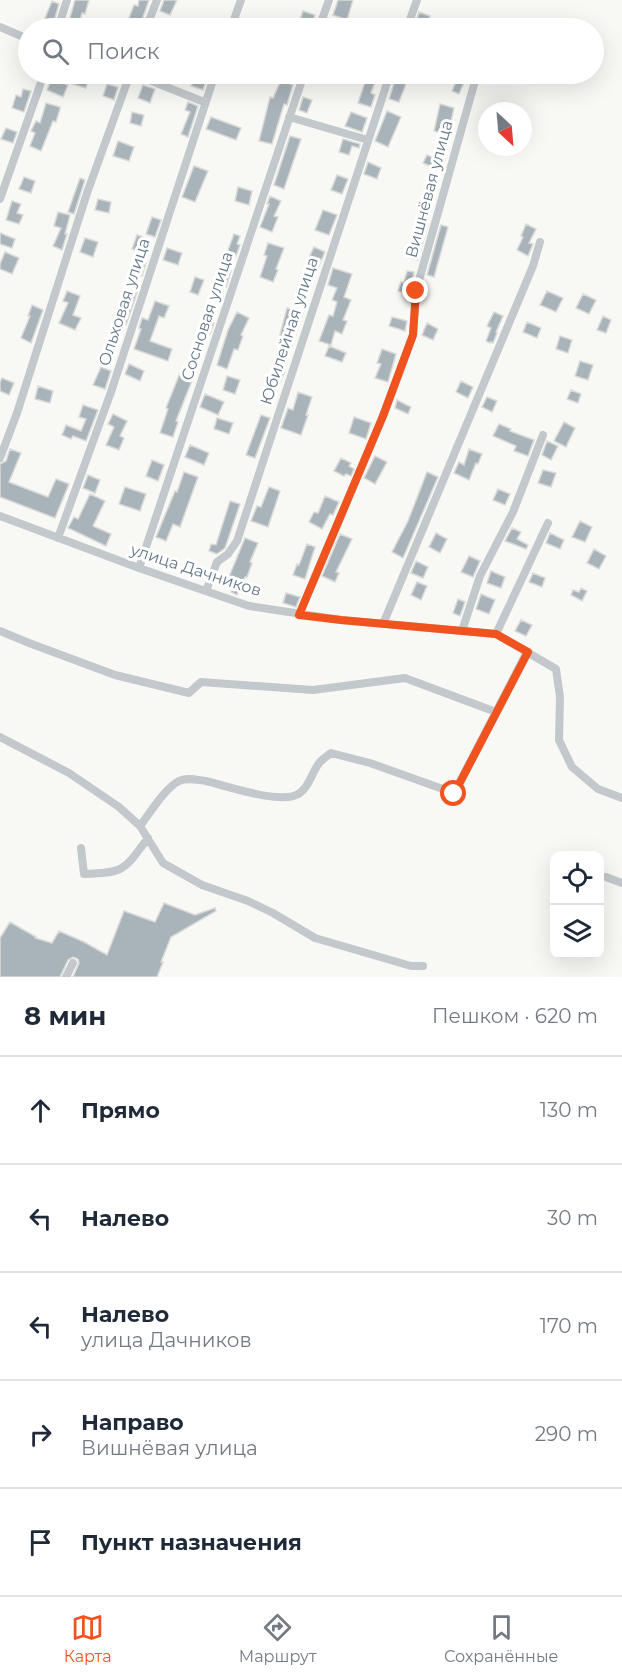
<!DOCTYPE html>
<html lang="ru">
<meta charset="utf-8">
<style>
body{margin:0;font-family:Montserrat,sans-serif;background:#f2f2f3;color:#1f2937}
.controls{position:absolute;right:18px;bottom:18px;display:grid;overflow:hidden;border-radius:12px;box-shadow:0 6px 24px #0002}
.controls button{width:54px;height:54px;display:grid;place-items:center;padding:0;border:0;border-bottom:2px solid #e0e1e3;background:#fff;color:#1f2937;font:30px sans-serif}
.compass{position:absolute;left:478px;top:102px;width:54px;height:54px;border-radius:50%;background:#fff;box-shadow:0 6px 24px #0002;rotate:154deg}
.stop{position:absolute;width:18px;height:18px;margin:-14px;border:4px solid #f0531e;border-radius:50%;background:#fff}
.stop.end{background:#f0531e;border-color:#fff;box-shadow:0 2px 6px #0008}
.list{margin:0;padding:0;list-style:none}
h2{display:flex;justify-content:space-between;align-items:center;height:78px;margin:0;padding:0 24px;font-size:26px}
h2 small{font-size:20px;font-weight:400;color:#747a83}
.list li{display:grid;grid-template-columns:39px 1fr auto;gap:18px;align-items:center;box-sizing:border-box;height:108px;padding:0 24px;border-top:2px solid #e0e1e3}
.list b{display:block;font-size:22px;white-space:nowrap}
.list p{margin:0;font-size:20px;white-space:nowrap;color:#747a83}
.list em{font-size:20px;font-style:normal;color:#747a83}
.icon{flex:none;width:33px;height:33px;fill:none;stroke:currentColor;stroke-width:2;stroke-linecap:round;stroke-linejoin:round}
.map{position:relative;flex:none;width:622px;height:977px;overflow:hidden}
.search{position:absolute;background:#fff;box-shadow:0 6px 24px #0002;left:18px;right:18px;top:18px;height:66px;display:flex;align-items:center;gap:15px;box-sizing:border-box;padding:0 21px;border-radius:33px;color:#747a83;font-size:22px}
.sheet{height:618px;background:#fff}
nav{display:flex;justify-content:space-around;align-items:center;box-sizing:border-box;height:84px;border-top:2px solid #e0e1e3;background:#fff;font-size:16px;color:#747a83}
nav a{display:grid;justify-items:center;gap:3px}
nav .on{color:#f0531e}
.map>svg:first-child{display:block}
</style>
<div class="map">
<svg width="622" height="977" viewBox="0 0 622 977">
<rect width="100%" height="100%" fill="#f8f9f5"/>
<path fill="#a9b3ba" stroke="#dadad8" stroke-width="1.5" d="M75,0H89L85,14L82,13L78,28H67Z
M139,0H149L141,23L129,18L134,5L138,6Z
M164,0H177L170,15L160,11Z
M338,0H353L347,20L333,15Z
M52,1L59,4L52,28H41Z
M303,11L315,15L311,28H297Z
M419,12L430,16L426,28L415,25Z
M75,74H103L109,75L106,82L89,76L86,88L72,84Z
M195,74L208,76L203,90L191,86Z
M362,74H378L371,93L375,95L371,107L358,103L365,82L360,80Z
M458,77L465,80L459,94L452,91Z
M52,78L68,85L63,97L47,90Z
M281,80L293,85L287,105L284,104L272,144L259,141L270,97L273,98Z
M395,80L406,84L399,102L389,99Z
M107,84L118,87L114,100L103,96Z
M143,85L155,89L150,103L138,98Z
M23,89L31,91L24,112L12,108L16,95L21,97Z
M303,97L312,100L307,113L299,110Z
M188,102L198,106L188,137L181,134L190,112L185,110Z
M46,103L60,107V109L56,122L53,121L41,151L30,146L35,133L31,131L36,121L40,123Z
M440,104L454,108L448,135L434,131Z
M387,111L401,117L388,147L375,141Z
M132,112L144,115L141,126L130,123Z
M351,112L367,118L362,132L345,126Z
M211,117L241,128L236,140L206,129Z
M6,128L17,132L13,143L1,139Z
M290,136L301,139L284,189L274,185Z
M343,139L360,144L359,148L352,146L349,155L339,152Z
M118,141L134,147L129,161L113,156Z
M427,155L439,160L435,168L423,163Z
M368,162L381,168L377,179L364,174Z
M194,166L208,171L195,202L182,197Z
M337,175L348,179L342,194L331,190Z
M24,177L35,181L31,193L19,189Z
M80,178L85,180L74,214L68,212Z
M238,187L252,191L249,205L235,201Z
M270,196L281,201L274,216L278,217L272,232L260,227L269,204H267Z
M98,199L111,202L109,213L95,210Z
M12,201L21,204L17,213L23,215L19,224L6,220Z
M323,210L337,215L329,235L315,230Z
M58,212L70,215L65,234H67L62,250L53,246L61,228L54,226Z
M152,217L161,220L155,237L146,234Z
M425,222L428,224L418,260L410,258L420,230H422Z
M526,224L536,229L529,243L533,244L528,256L517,250L523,237L521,236Z
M441,225L448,227L434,277L427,275Z
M0,233L15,239L12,248L0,244Z
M234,234L240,236L237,244L240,245L236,256L227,253Z
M137,235L149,239L145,253L132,249Z
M85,238L98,242L93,257L80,252Z
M268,243L284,248L276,269L278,270L273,282L260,277L267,256L264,255Z
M314,247L325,252L318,268L306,264Z
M167,248L182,253L178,265L163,260Z
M5,252L19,258L12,274L0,269V264Z
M137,260L146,263L142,276L132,273Z
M333,268L352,274L344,297L351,300L343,320L347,321L342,334L335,331L331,345L319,341L329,315L333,316L337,302L332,300L337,288L328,285Z
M224,269L231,271L226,287L219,285Z
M407,271L414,272L409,294L398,291L401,282L404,283Z
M195,277L204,280L198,295L190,292Z
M128,290L137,293L126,325L119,323L126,305L123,304Z
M67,291L80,296L73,315L81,318L75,330L59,323L68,303L63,301Z
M547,291L563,298L556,312L540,305Z
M583,294L596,300L589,314L576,308Z
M155,301L169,306L164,318L159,316L150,341L172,349L168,361L134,349L141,329L139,328L142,318L148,320Z
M32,305L43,310L31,343L21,338L30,316H28Z
M287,308L303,313L292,346L278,342Z
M237,312L249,318L241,335L243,336L238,350L234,349L227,369L217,365L228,330Z
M494,312L503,316L496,332L497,333L493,343L491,342L490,343L486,341L491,328L487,326Z
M603,316L611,320L606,333L597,330Z
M392,317L407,321L405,331L389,326Z
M203,319L214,323L210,334L199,330Z
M527,322L541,328L537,338L523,332Z
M427,323L438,329L433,340L422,335Z
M560,336L572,340L568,353L556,349Z
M329,346L346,353L342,362L325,356Z
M382,349L396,354L388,382L375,378L381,364L377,363Z
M580,361L593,365L588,380L575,376Z
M129,364L144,371L140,381L125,374Z
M101,367L111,371L105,389L93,385Z
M275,367L285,370L280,384L270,381Z
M180,373L193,378L176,421L178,422L173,437L160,433L168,409L166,408Z
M227,376L240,380L235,394L223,390Z
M2,378L14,383L9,395L0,391V382Z
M461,381L473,387L468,398L456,392Z
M38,386L53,391L50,403L35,399Z
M571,390L581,394L578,403L567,399Z
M298,392L312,397L306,415H308L301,435L281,428L288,408L293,410Z
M205,394L224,402L218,415L200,407Z
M487,397L497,401L492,412L482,407Z
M397,400L411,407L408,414L395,408Z
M83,405L98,410L86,441L73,436L71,439L62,435L66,425L81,431L86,419L79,417Z
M113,414L127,421L120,436L124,438L119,450L106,445L114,427L108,424Z
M261,415L270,418L255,458L246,455Z
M354,417L371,423L366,439L349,433Z
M217,418L233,423L229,434L214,429Z
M564,422L575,428L566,447L554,441Z
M499,424L511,429L510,431L534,440L528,456L514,451L516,446L493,436Z
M547,441L558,446L551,460L542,455Z
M190,445L209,453L204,465L185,457Z
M10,449L21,453L9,482L48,497L56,479L69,484L55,518L0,497V464L6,461Z
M469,449L482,454L478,464L476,463L469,480L454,473L459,462L464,465Z
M375,456L387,462L375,484L364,478Z
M341,458L351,463L349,466L354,469L351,476L346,474L344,476L334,471Z
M152,460L164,465L158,481L146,476Z
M543,470L556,473L551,487L538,483Z
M184,472L198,477L180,527L173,524L166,541L156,537L175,491L177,492Z
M427,472L438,477L403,558L392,552L408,521Z
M88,475L100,480L95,493L83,488Z
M125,487L146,494L140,511L119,504Z
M269,487L280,491L268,527L251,521L257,506L261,507Z
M498,489L510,494L505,505L493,500Z
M90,494L105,501L93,526L111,534L106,546L68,528L74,517L78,519Z
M325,496L339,502L333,515L330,514L322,529L309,522L314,512L318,513Z
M230,501L240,504L225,548L217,554L209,551L211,544L216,545Z
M580,521L592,527L585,542L572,537Z
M512,528L521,532L517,539L528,545L526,549L505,541Z
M436,533L447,539L440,553L429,547Z
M550,533L564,540L560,549L546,543Z
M340,534L352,539L336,572L339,573L335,582L322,576Z
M245,538L258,543L250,562L252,563L247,577H245L237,595L231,592L233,587L226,584Z
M307,544L315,547L305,579L293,575L297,564L299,565Z
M594,549L606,556L599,569L587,563Z
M469,556L480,561L473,577L461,572Z
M416,561L428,567L423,578L411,573Z
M491,571L505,577L501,588L487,583Z
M533,573L545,578L542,587L529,582Z
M417,582L427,586L421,600L411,595Z
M581,588L587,591L582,601L571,595L573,590L579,592Z
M286,593L300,597L296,607L283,603Z
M481,594L495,600L489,614L476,609Z
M458,599L465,602L460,616L453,613Z
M521,620L532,625L526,636L515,631Z
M164,903L195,915L215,908L216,911L171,937L161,962H163L157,977H73L79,963L78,959L73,957L68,960L60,977H0V938L10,922L36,937L35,938L52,943L59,931L84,942L107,955L124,911L155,922Z"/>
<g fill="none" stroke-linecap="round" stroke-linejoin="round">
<path stroke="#c3c8cc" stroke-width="8" d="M0,27L28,39
M58,28L67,0
M146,28L157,0
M231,28L241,0
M319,28L329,0
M407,28L417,0
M134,74L204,102
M289,117L368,140
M0,199L44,74
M0,458L17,413L87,193L130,74
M0,516L139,568L249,606L341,620L496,634L556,669L560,697L559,740L572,767L598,789L622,798
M58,538L111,392L215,74
M139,568L304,74
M206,591L217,562L228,554L237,541L390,74
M299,615L383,416L413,335L416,291L477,74
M383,624L533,266L540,242
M0,631L29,643L115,675L189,693L201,682L313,690L405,678L496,712
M462,631L480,576L513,512L543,435
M496,634L548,523
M0,737L69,773L119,807L140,826L163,863L202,885L248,901L273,913L315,938L411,966H423
M140,826C150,813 165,788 179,781C188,777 197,780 206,781C228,786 283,806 300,793C310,786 312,771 320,762C323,759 327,756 331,753L370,763L454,793L527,652
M81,848L84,874C125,873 124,870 148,838
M606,877L622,883
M66,977L73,963"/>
</g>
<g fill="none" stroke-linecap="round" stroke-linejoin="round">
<path stroke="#f0531e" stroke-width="8" d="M416,291L413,335L383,416L299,615L341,620L496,634L528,652L454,794"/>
</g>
<g text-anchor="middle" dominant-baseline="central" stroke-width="6" stroke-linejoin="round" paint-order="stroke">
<g font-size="16" fill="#657889" stroke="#fff">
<text transform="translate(429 189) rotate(-75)">Вишнёвая улица</text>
<text transform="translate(124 302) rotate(-72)">Ольховая улица</text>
<text transform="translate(207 316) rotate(-72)">Сосновая улица</text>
<text transform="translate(289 331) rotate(-72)">Юбилейная улица</text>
<text transform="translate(196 570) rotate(18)">улица Дачников</text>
</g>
</g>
</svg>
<div class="controls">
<button><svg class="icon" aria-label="locate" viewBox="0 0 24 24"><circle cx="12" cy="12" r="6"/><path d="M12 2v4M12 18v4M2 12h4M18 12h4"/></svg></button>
<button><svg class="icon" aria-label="layers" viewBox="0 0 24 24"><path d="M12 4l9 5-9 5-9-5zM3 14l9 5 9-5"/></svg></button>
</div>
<svg class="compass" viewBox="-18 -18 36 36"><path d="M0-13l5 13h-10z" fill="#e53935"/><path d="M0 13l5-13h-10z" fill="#747a83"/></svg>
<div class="stop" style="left:454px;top:794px"></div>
<div class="stop end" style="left:416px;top:291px"></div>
<div class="search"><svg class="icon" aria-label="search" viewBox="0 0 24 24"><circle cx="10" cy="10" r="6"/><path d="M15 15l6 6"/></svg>Поиск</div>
</div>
<section class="sheet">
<h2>8 мин<small>Пешком · 620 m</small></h2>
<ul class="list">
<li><svg class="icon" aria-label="ahead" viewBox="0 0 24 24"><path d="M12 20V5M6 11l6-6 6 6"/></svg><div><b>Прямо</b></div><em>130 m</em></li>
<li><svg class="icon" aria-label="left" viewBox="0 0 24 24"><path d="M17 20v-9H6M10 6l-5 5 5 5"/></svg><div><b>Налево</b></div><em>30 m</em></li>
<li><svg class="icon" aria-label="left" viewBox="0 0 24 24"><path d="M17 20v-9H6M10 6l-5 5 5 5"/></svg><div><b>Налево</b><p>улица Дачников</p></div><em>170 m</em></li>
<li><svg class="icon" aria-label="right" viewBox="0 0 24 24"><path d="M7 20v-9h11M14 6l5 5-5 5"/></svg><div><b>Направо</b><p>Вишнёвая улица</p></div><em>290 m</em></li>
<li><svg class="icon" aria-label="arrive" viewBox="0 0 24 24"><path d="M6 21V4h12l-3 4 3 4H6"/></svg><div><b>Пункт назначения</b></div></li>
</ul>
</section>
<nav>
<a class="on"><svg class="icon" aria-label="map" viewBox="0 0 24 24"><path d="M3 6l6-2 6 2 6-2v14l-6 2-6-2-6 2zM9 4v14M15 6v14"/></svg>Карта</a>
<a><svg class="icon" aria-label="directions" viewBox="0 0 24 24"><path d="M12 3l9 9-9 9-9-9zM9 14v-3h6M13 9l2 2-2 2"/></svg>Маршрут</a>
<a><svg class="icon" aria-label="saved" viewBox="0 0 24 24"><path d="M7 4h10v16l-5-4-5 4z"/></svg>Сохранённые</a>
</nav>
